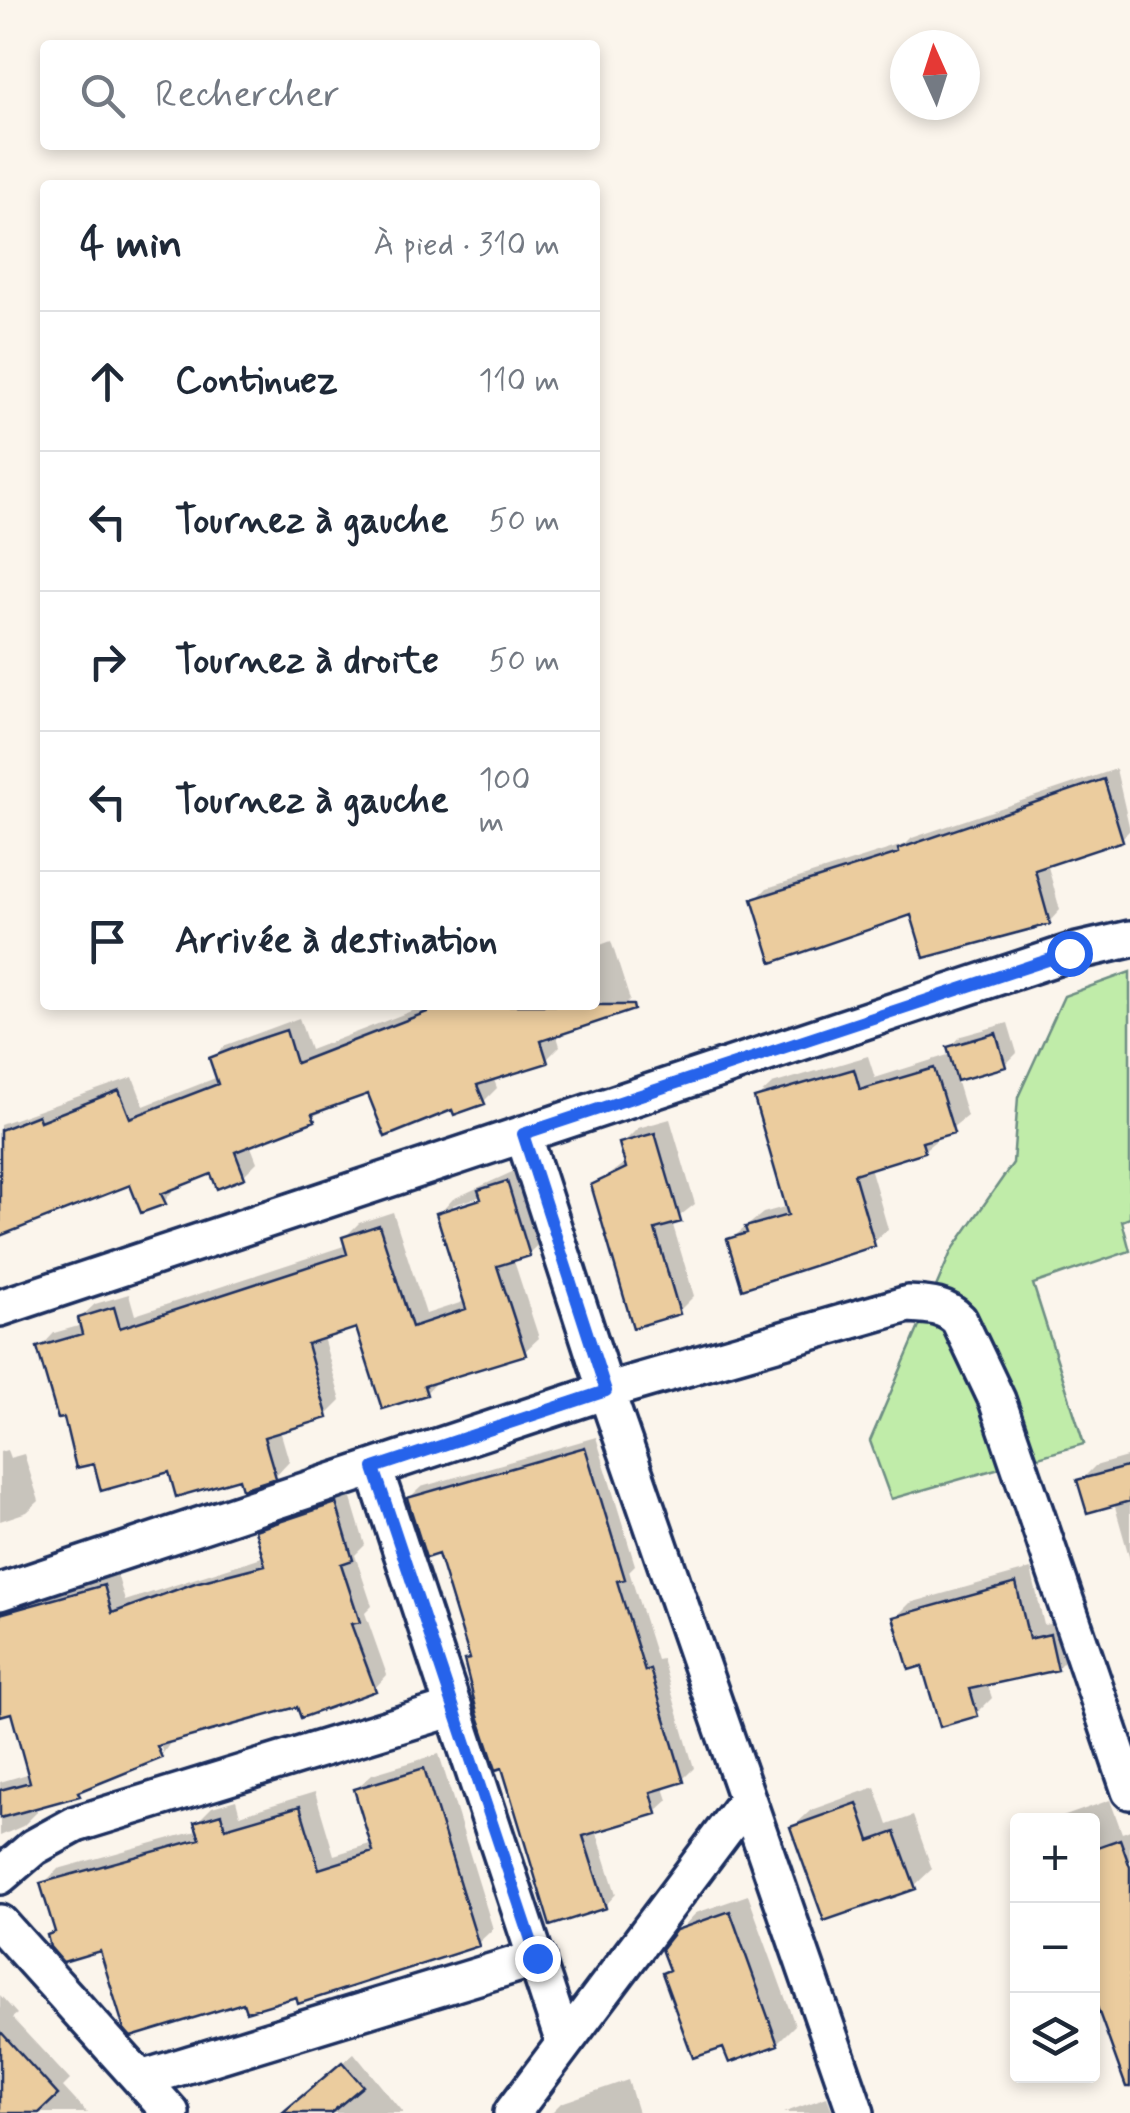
<!DOCTYPE html>
<html lang="fr">
<meta charset="utf-8">
<style>
body{margin:0;font-family:Mynerve,sans-serif;background:#f2f2f3;color:#1f2937}
.controls{position:absolute;right:30px;bottom:30px;display:grid;overflow:hidden;border-radius:10px;box-shadow:0 5px 15px #0003}
.controls button{width:90px;height:90px;display:grid;place-items:center;padding:0;border:0;border-bottom:2px solid #e0e1e3;background:#fff;color:#1f2937;font:50px sans-serif}
.compass{position:absolute;left:890px;top:30px;width:90px;height:90px;border-radius:50%;background:#fff;box-shadow:0 5px 15px #0003;rotate:357deg}
.stop{position:absolute;width:30px;height:30px;margin:-22px;border:8px solid #2563eb;border-radius:50%;background:#fff}
.stop.end{background:#2563eb;border-color:#fff;box-shadow:0 2px 10px #0008}
.list{margin:0;padding:0;list-style:none}
h2{display:flex;justify-content:space-between;align-items:center;height:130px;margin:0;padding:0 40px;font-size:42px}
h2 small{font-size:32px;font-weight:400;color:#747a83}
.list li{display:grid;grid-template-columns:65px 1fr auto;gap:30px;align-items:center;box-sizing:border-box;height:140px;padding:0 40px;border-top:2px solid #e0e1e3}
.list b{display:block;font-size:38px;white-space:nowrap}
.list em{font-size:32px;font-style:normal;color:#747a83}
.icon{flex:none;width:55px;height:55px;fill:none;stroke:currentColor;stroke-width:2;stroke-linecap:round;stroke-linejoin:round}
.map{position:relative;flex:none;width:1130px;height:2113px;overflow:hidden}
.search{position:absolute;background:#fff;box-shadow:0 5px 15px #0003;left:40px;top:40px;width:560px;height:110px;display:flex;align-items:center;gap:25px;box-sizing:border-box;padding:0 35px;border-radius:10px;color:#747a83;font-size:38px}
.panel{position:absolute;background:#fff;box-shadow:0 5px 15px #0003;left:40px;top:180px;width:560px;height:830px;border-radius:10px}
.map>svg:first-child{display:block}
</style>
<div class="map">
<svg width="1130" height="2113" viewBox="0 0 1130 2113">
<rect width="100%" height="100%" fill="#fbf5ec"/>
<filter id="ink" filterUnits="userSpaceOnUse"><feTurbulence type="fractalNoise" baseFrequency=".01" numOctaves="2"/><feDisplacementMap in="SourceGraphic" scale="20" xChannelSelector="R" yChannelSelector="G"/><feConvolveMatrix kernelMatrix="1 2 1 2 8 2 1 2 1" color-interpolation-filters="sRGB"/></filter>
<g filter="url(#ink)">
<path fill="#c0eca9" stroke="#6e8e84" stroke-width="2.5" d="M1130,972V1218L1122,1221L1130,1251L1033,1284L1084,1444L891,1499L870,1441L951,1252L1013,1163L1018,1097L1064,996Z"/>
<path fill="#0003" fill-rule="evenodd" d="M1116,769L1130,830L1121,839L1047,863L1060,910L1049,922L755,900L767,888L906,844L912,838Z
M611,941L630,1000L617,1014L556,1033L560,1046L546,1060L493,1077L497,1088L483,1102L454,1107L370,1091L250,1144L257,1162L243,1176L213,1171L177,1185L164,1202L131,1182L0,1229V1124L133,1077L144,1106L218,1077L212,1059L226,1045L299,1018L310,1050L427,1005H595V947Z
M1008,1023L1017,1053L1005,1065L956,1079L967,1116L924,1150L870,1167L888,1229L873,1243L730,1240L763,1213L788,1206L757,1098L772,1084L868,1056L875,1078L951,1054L950,1048L961,1036Z
M670,1119L695,1204L672,1222L694,1296L678,1312L594,1186L627,1161L622,1144L638,1128Z
M521,1168L544,1239L529,1253L513,1258L539,1338L524,1352L439,1379L426,1393L358,1325L323,1337L341,1401L326,1416L280,1430L289,1461L275,1476L96,1461L66,1415L40,1348L54,1333L82,1325L80,1318L95,1304L129,1294L135,1315L347,1245L345,1237L359,1223L393,1212L426,1314L466,1301L439,1214L453,1199ZM492,1193L493,1197L453,1211V1205Z
M596,1437L635,1565L629,1571L657,1660L662,1659L694,1768L683,1779L663,1785L668,1800L656,1811L596,1830L616,1894L605,1906L504,1765L467,1661L472,1656L440,1551L409,1498L421,1487Z
M7,1450L10,1458L24,1454L39,1501L27,1512L0,1521V1452Z
M1130,1456V1560L1114,1503L1080,1481L1095,1466Z
M349,1492L365,1545L355,1555L372,1606L365,1613L387,1675L374,1689L299,1704L173,1739L161,1756L86,1786L78,1794L35,1806L37,1812L23,1826L0,1836V1782L31,1773L13,1710L0,1714V1606L117,1574L125,1601L265,1556L258,1531L271,1517ZM155,1734L163,1753H158Z
M1031,1569L1044,1625L1065,1621L1072,1653L1057,1668L987,1683L992,1698L977,1713L924,1663L895,1618L910,1603Z
M439,1754L493,1929L477,1944L297,1994L245,2000L102,1948L49,1935L56,1928L43,1884L58,1869L200,1830L197,1822L212,1807L236,1800L240,1815L315,1792L334,1855L373,1843L356,1789L372,1774Z
M875,1787L888,1825L913,1816L932,1869L914,1886L793,1827L811,1810Z
M1110,1800L1122,1833L1130,1830V2090L1092,1993V1820H1054Z
M748,1895L795,2025L777,2043L725,2045L665,1973L671,1968L678,1932L696,1913Z
M0,1995L17,2014L12,2018L70,2080L63,2087L87,2113H0Z
M354,2053L403,2113H284Z
M628,2080L638,2113H551L561,2103Z
M827,2097L833,2113H783Z"/>
<path fill="#ebcc9e" stroke="#1b2f5e" stroke-width="2.5" d="M1104,779L1123,841L1035,870L1050,924L924,958L911,915L772,963L752,899L899,853L898,849Z
M445,1005H633L634,1010L541,1041L548,1063L477,1085L485,1104L454,1115L452,1110L385,1137L368,1094L312,1114L315,1121L235,1152L245,1178L217,1189L211,1174L161,1194L166,1204L141,1213L130,1185L0,1236V1130L38,1115L40,1121L119,1090L130,1118L218,1084L209,1058L253,1041L286,1030L296,1063Z
M996,1033L1006,1067L957,1081L947,1047Z
M934,1068L954,1133L922,1142L925,1152L854,1174L875,1246L742,1289L727,1239L747,1233L745,1227L788,1215L754,1098L854,1069L860,1090Z
M655,1133L681,1222L655,1229L680,1314L633,1328L591,1185L626,1168L619,1143Z
M507,1181L530,1256L497,1266L526,1355L424,1386L427,1395L382,1409L356,1328L307,1344L328,1418L264,1437L276,1478L242,1489L239,1479L176,1497L169,1472L101,1491L94,1464L76,1468L64,1418L58,1419L37,1347L82,1334L78,1318L114,1307L120,1328L347,1254L342,1237L379,1225L412,1327L466,1309L436,1213L481,1199L478,1190Z
M585,1447L625,1579L617,1581L645,1671L650,1669L684,1782L651,1792L657,1814L583,1836L606,1908L550,1926L502,1768L496,1770L478,1716L464,1660L470,1659L438,1554L426,1558L407,1498Z
M1130,1466V1501L1087,1513L1077,1480Z
M336,1503L353,1560L341,1564L360,1622L351,1624L376,1691L301,1718L297,1707L157,1746L162,1758L78,1792L80,1796L0,1818V1790L30,1782L11,1713L0,1716V1614L104,1585L112,1613L195,1583L265,1565L255,1530Z
M1016,1583L1029,1639L1050,1634L1058,1670L970,1689L978,1716L940,1727L922,1666L909,1670L893,1617Z
M424,1768L479,1946L298,2004L296,1997L246,2012L243,2003L131,2037L124,2029L100,1951L63,1962L50,1947L47,1935L55,1932L40,1883L200,1839L194,1822L221,1814L225,1828L300,1806L319,1869L373,1852L354,1789Z
M857,1803L870,1841L895,1832L916,1889L824,1921L790,1827Z
M1120,1839L1130,1867V2087H1126L1092,1993V1849Z
M730,1911L778,2045L729,2063L723,2048L693,2058L662,1973L669,1970L661,1949L676,1930Z
M0,2031L58,2095L39,2113H0Z
M342,2062L363,2086L331,2113H282Z"/>
<g fill="none" stroke-linecap="round" stroke-linejoin="round">
<defs>
<path id="minor" d="M523,1134L606,1391L856,2113
M0,1308L1069,953L1130,939
M374,1468L564,2043
M0,1592L606,1391L908,1304C928,1305 945,1305 959,1320L997,1400L1130,1791
M0,1876L34,1847L76,1824L454,1708
M0,1923L171,2113
M141,2079L537,1958
M512,2113L747,1800"/>
</defs>
<use href="#minor" stroke="#1b2f5e" stroke-width="42"/>
<use href="#minor" stroke="#fff" stroke-width="35"/>
</g>
</g>
<g fill="none" stroke-linecap="round" stroke-linejoin="round" filter="url(#ink)">
<path stroke="#2563eb" stroke-width="12" d="M537,1958L374,1468L606,1391L523,1134L1069,953"/>
</g>
</svg>
<div class="controls">
<button>+</button>
<button>−</button>
<button><svg class="icon" aria-label="layers" viewBox="0 0 24 24"><path d="M12 4l9 5-9 5-9-5zM3 14l9 5 9-5"/></svg></button>
</div>
<svg class="compass" viewBox="-18 -18 36 36"><path d="M0-13l5 13h-10z" fill="#e53935"/><path d="M0 13l5-13h-10z" fill="#747a83"/></svg>
<div class="stop" style="left:1069px;top:953px"></div>
<div class="stop end" style="left:537px;top:1958px"></div>
<div class="search"><svg class="icon" aria-label="search" viewBox="0 0 24 24"><circle cx="10" cy="10" r="6"/><path d="M15 15l6 6"/></svg>Rechercher</div>
<section class="panel">
<h2>4 min<small>À pied · 310 m</small></h2>
<ul class="list">
<li><svg class="icon" aria-label="ahead" viewBox="0 0 24 24"><path d="M12 20V5M6 11l6-6 6 6"/></svg><div><b>Continuez</b></div><em>110 m</em></li>
<li><svg class="icon" aria-label="left" viewBox="0 0 24 24"><path d="M17 20v-9H6M10 6l-5 5 5 5"/></svg><div><b>Tournez à gauche</b></div><em>50 m</em></li>
<li><svg class="icon" aria-label="right" viewBox="0 0 24 24"><path d="M7 20v-9h11M14 6l5 5-5 5"/></svg><div><b>Tournez à droite</b></div><em>50 m</em></li>
<li><svg class="icon" aria-label="left" viewBox="0 0 24 24"><path d="M17 20v-9H6M10 6l-5 5 5 5"/></svg><div><b>Tournez à gauche</b></div><em>100 m</em></li>
<li><svg class="icon" aria-label="arrive" viewBox="0 0 24 24"><path d="M6 21V4h12l-3 4 3 4H6"/></svg><div><b>Arrivée à destination</b></div></li>
</ul>
</section>
</div>
